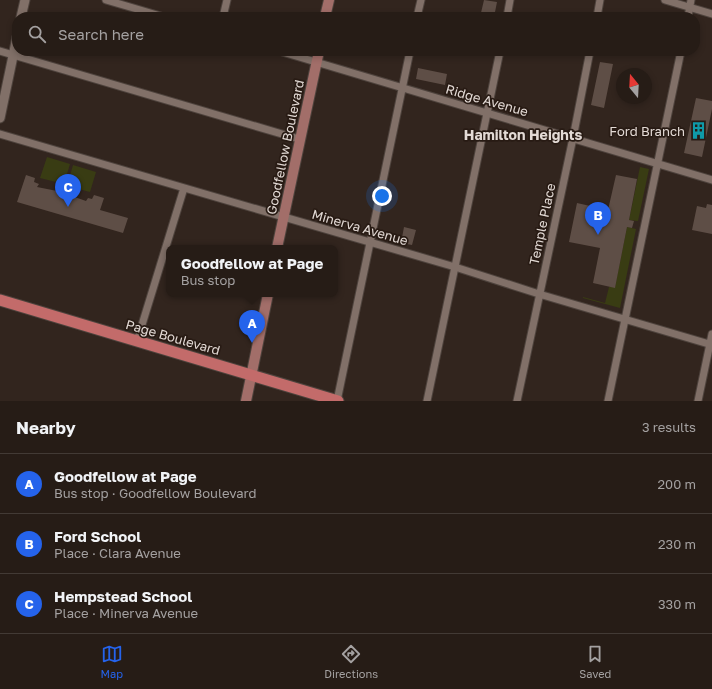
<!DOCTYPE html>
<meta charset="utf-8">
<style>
body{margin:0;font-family:"Golos Text",sans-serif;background:#2e251f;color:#f1f3f6}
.compass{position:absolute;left:616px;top:68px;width:36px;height:36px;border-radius:50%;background:#261c16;box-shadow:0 2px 6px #0003;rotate:342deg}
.you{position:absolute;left:382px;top:196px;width:14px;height:14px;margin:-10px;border:3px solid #fff;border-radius:50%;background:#1a73e8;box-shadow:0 0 0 6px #1a73e833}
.badge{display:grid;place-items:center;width:26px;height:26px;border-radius:50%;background:#2563eb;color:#fff;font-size:13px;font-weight:700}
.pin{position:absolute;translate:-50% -33px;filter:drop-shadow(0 1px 2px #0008)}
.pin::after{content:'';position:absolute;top:21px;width:14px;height:12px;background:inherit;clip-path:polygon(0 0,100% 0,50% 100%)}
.popup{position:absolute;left:166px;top:245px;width:172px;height:52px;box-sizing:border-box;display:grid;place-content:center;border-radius:8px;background:#261c16;filter:drop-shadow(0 1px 3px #0005);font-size:13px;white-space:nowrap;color:#a4a1a1}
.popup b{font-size:15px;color:#f1f3f6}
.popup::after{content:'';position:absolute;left:50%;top:100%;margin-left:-8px;border:8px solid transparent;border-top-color:#261c16}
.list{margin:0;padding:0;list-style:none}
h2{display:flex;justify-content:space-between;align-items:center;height:52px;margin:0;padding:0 16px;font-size:17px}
h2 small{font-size:13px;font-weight:400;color:#a4a1a1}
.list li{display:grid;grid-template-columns:26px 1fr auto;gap:12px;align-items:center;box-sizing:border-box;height:60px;padding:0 16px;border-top:1px solid #423a35}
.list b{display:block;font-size:15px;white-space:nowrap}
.list p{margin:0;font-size:13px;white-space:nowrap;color:#a4a1a1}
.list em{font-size:13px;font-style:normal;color:#a4a1a1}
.icon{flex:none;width:22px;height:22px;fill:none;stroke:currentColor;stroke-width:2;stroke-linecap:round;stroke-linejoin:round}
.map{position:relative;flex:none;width:712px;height:401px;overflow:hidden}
.search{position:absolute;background:#261c16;box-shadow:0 2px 6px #0003;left:12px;right:12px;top:12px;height:44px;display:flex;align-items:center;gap:10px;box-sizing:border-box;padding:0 14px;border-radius:16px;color:#a4a1a1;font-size:15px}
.sheet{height:232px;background:#261c16}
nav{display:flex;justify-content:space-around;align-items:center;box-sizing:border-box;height:56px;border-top:1px solid #423a35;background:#261c16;font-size:11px;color:#a4a1a1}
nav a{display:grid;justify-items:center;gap:2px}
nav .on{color:#2563eb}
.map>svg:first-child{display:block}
</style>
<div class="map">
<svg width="712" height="401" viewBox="0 0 712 401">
<rect width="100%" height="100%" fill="#32251e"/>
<path fill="#393c13" d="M47,157L70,164L64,184L40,178Z
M73,165L96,172L90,192L67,186Z
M640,167L649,169L638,221L629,220Z
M627,227L636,229L620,308L583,298V297L605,303L609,287H615Z"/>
<path fill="#5e4e46" d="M484,0L497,2L494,17H480Z
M600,62L613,64L604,108L591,105Z
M418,68L447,74L445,85L416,79Z
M696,98L712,101V109L702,157L684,153Z
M26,175L35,178L34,182L39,184L37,187L57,191L58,188L70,191L69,195L86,201L88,198L92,199L94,195L104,198L100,210L128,218L123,233L17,202Z
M616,175L637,179L629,220L634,221L632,228L627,227L615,288L593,283L600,248L569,242L577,203L608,210Z
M707,204L712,205V234L692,230L697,206L706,208Z
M404,227L416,230L412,245L401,243Z"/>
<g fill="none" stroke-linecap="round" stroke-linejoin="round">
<defs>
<path id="minor" d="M106,0L164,17
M665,0L712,14
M223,17L227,0
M417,17L421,0
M507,17L510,0
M597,17L600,0
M688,17L691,0
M0,51L299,139
M279,51L712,180
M0,134L455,267L539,294L712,345
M137,341L184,188
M337,401L410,51
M427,401L500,51
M517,401L573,138L590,51
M608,401L681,51
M698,401L712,334"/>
<path id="tertiary" d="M21,17L25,0
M0,118L17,37"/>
<path id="secondary" d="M325,17L329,0
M277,248L319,51
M246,401L268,294"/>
<path id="primary" d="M0,300L338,401"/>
</defs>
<use href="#minor" stroke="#4e433d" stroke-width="9"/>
<use href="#tertiary" stroke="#4e433d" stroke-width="11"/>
<use href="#secondary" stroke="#4e433d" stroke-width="12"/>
<use href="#primary" stroke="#4e433d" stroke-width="13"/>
<use href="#minor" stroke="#817068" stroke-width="7"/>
<use href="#tertiary" stroke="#817068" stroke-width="9"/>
<use href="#secondary" stroke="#a26e69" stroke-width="10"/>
<use href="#primary" stroke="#c36b6a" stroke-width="11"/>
</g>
<defs>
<symbol id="building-bare" viewBox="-9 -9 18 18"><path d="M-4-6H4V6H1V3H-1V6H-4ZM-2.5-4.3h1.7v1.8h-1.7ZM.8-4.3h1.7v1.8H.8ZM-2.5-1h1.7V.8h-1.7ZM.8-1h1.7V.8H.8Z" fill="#0f9aa8" stroke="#281b14" stroke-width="2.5" paint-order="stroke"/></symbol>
</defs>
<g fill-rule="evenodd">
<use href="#building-bare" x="686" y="118" width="25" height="25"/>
</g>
<g text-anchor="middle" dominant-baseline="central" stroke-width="3.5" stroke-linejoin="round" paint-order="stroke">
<g font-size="13" fill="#e3dad5" stroke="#281b14">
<text transform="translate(487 100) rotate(16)">Ridge Avenue</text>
<text transform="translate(285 147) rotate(-78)">Goodfellow Boulevard</text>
<text transform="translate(542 224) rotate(-78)">Temple Place</text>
<text transform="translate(360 227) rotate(16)">Minerva Avenue</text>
<text transform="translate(173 337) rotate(16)">Page Boulevard</text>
</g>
<g font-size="13" fill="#e3dad5" stroke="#281b14" text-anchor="end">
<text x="685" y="131">Ford Branch</text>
</g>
<g font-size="14" font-weight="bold" fill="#e3dad5" stroke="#281b14">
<text x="523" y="134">Hamilton Heights</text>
</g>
</g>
</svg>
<svg class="compass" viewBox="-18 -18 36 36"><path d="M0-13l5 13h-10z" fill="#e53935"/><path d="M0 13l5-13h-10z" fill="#a4a1a1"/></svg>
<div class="you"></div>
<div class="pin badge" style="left:252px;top:343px">A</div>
<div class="popup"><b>Goodfellow at Page</b>Bus stop</div>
<div class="pin badge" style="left:598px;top:235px">B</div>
<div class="pin badge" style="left:68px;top:207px">C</div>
<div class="search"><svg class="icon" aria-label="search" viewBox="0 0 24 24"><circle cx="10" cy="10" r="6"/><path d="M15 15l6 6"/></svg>Search here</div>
</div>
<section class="sheet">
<h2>Nearby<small>3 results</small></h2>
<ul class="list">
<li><span class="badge">A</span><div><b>Goodfellow at Page</b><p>Bus stop · Goodfellow Boulevard</p></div><em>200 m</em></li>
<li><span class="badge">B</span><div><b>Ford School</b><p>Place · Clara Avenue</p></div><em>230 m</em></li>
<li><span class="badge">C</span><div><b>Hempstead School</b><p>Place · Minerva Avenue</p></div><em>330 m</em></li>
</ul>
</section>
<nav>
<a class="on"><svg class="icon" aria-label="map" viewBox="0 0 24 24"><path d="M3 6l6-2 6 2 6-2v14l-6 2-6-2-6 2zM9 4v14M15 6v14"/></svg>Map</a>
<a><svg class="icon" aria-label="directions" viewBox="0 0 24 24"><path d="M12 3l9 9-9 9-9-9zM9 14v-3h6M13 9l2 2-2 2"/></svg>Directions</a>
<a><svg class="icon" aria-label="saved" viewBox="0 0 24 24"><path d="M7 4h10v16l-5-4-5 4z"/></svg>Saved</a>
</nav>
